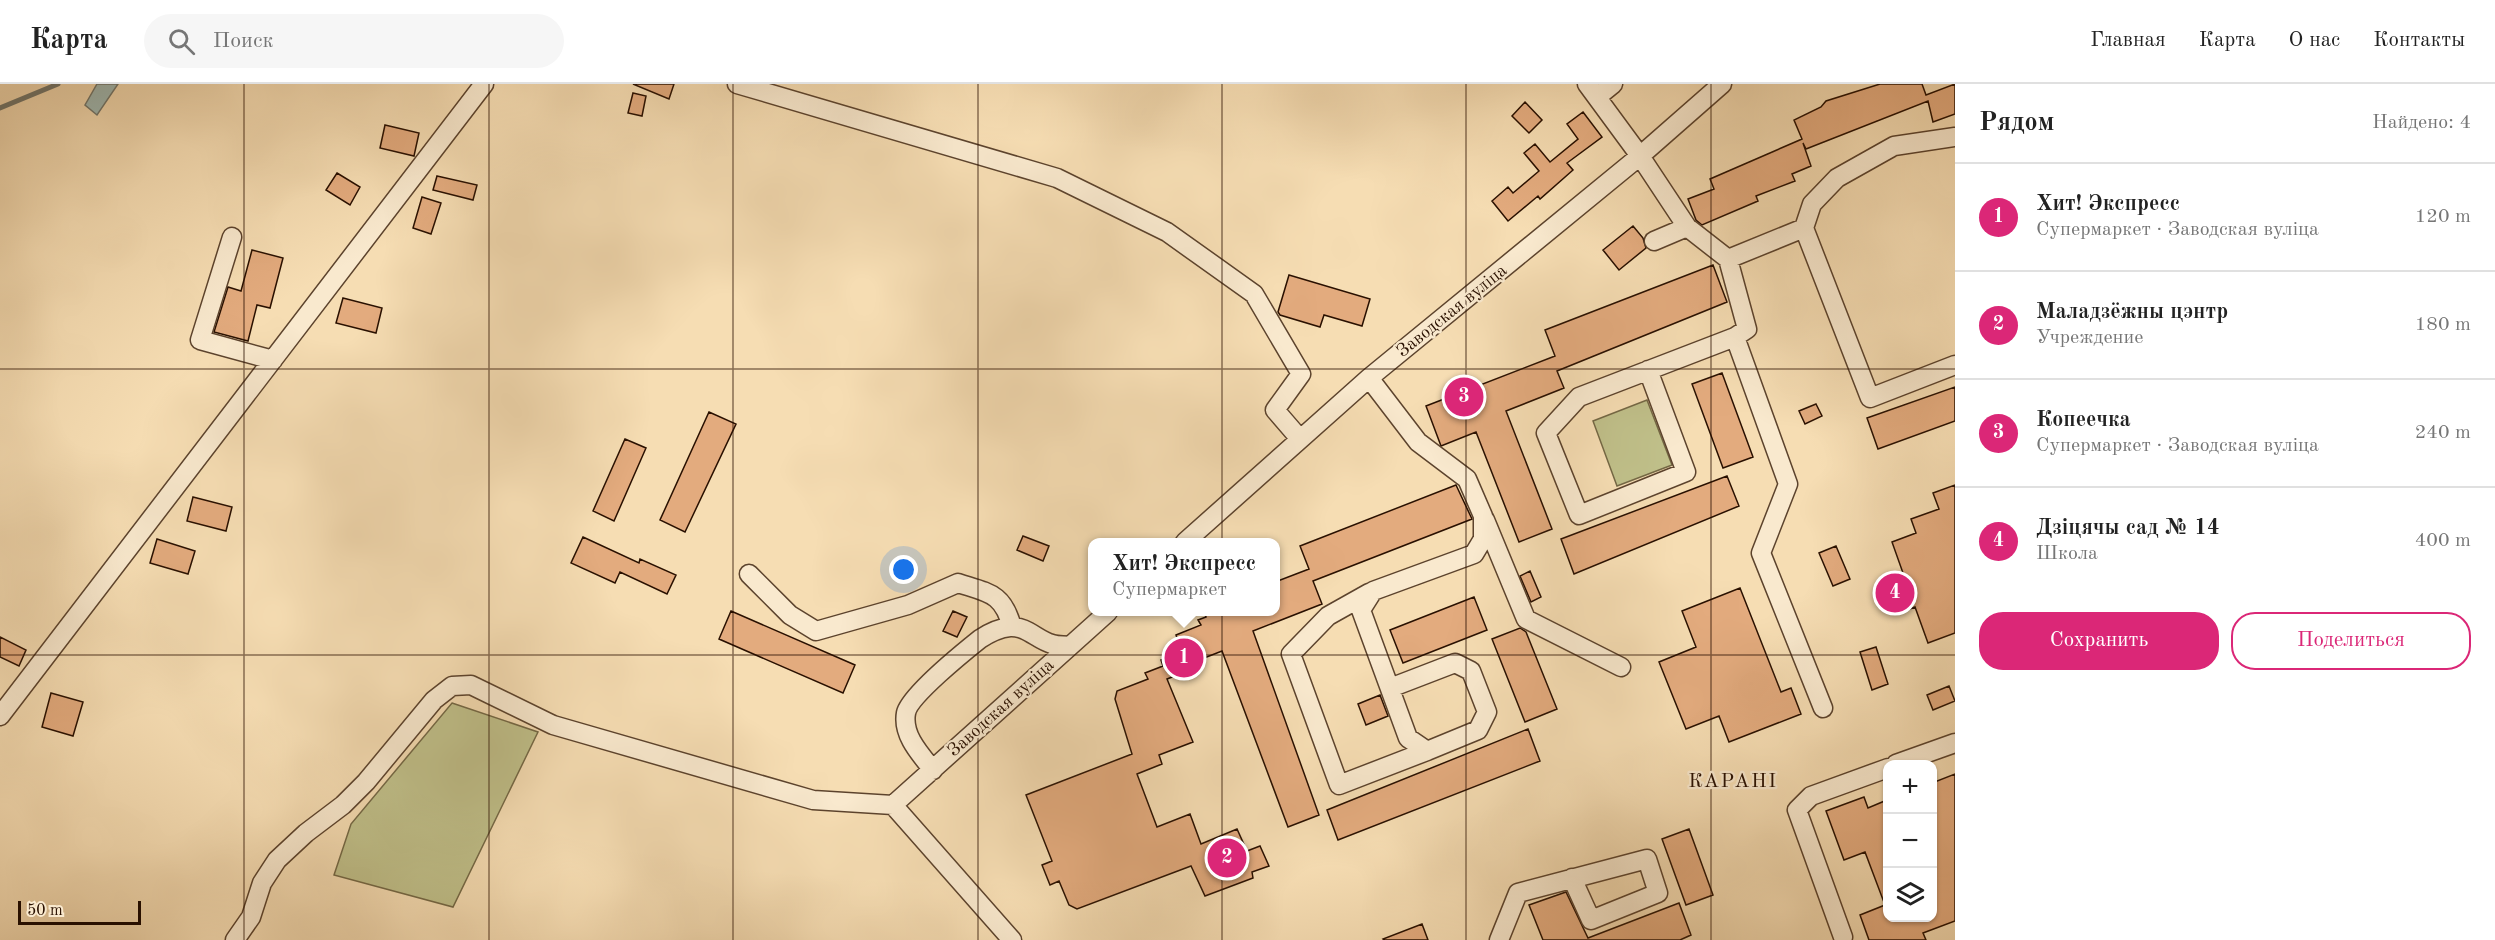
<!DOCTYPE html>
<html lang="ru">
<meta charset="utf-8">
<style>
body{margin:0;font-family:"Old Standard TT",serif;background:#f6f6f6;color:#222}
.controls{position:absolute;right:18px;bottom:18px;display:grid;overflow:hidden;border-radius:12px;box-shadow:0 2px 4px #0004}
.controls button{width:54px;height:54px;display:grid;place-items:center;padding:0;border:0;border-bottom:2px solid #e0e0e0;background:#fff;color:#222;font:30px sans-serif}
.scale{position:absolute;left:18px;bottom:15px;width:123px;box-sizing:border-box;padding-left:6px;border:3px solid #291000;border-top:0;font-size:16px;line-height:21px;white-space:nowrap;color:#291000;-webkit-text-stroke:4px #f9e9ce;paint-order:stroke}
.you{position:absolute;left:904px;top:486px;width:21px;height:21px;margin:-15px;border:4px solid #fff;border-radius:50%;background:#1a73e8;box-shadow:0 0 0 9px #1a73e833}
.badge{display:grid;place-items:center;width:39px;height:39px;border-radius:50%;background:#db2777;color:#fff;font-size:20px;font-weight:700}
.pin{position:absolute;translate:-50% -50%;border:3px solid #fff;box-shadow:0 2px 6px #0006}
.popup{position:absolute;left:1088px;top:454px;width:192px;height:78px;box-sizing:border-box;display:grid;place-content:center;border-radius:12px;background:#fff;filter:drop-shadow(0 2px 4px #0005);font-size:20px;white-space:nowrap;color:#767676}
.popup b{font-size:22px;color:#222}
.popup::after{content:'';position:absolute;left:50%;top:100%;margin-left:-12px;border:12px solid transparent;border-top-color:#fff}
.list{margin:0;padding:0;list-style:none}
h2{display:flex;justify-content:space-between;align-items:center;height:78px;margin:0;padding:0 24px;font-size:26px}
h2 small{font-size:20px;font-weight:400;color:#767676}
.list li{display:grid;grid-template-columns:39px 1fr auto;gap:18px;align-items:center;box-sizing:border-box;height:108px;padding:0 24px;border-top:2px solid #e0e0e0}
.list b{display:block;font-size:22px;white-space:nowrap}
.list p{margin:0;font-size:20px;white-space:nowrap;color:#767676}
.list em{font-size:20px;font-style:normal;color:#767676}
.actions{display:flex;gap:12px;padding:18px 24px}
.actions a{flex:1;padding:14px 0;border:2px solid #db2777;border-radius:24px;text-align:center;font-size:21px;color:#db2777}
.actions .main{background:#db2777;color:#fff}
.icon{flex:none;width:33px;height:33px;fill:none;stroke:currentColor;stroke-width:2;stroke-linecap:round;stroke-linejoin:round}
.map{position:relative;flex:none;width:1955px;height:856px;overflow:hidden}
header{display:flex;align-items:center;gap:36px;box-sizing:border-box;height:84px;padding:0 30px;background:#fff;border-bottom:2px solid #e0e0e0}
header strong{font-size:28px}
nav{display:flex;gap:33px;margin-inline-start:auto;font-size:21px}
.search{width:420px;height:54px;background:#f6f6f6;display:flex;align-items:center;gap:15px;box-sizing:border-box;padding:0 21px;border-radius:33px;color:#767676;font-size:22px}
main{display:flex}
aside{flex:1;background:#fff}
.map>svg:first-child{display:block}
</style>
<header>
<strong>Карта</strong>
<div class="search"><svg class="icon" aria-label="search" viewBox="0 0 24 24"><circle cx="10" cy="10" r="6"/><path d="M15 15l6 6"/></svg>Поиск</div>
<nav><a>Главная</a><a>Карта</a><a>О нас</a><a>Контакты</a></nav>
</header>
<main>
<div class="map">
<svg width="1955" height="856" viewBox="0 0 1955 856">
<rect width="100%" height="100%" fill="#f6ddb3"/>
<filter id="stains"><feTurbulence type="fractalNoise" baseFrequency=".00333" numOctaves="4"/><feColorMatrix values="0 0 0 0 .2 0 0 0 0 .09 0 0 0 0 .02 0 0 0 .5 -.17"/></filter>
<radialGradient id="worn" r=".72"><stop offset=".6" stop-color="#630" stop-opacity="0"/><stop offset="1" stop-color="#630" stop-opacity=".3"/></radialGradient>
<path fill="#c0c08a" stroke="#746845" stroke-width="1.5" d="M1647,316L1672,381L1617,402L1593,337Z
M452,619L538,648L453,823L334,791L351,740Z"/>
<path fill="#9fbab5" stroke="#70766d" stroke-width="1.5" d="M97,0H118L97,31L85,21Z"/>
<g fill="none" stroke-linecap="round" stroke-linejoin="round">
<path stroke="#70766d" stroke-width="5" d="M0,24L58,0"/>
</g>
<path fill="#e3ab7e" stroke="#291000" stroke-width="1.5" d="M633,0H674L669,15Z
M1880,0H1922L1926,11L1955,0V30L1933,38L1928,17L1806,65L1803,59L1811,82L1792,90L1795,97L1756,112L1758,117L1702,141L1696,136L1688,115L1714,105L1710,95L1802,55L1794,36L1821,23L1826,17Z
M633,9L646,12L642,32L628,29Z
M1525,18L1542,36L1529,49L1512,32Z
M1583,28L1602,53L1567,79L1573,86L1540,115L1538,112L1508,137L1492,117L1508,103L1513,109L1539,87L1524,69L1535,60L1550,78L1578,55L1567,40Z
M385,41L419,49L414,72L380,64Z
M337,89L360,103L350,121L326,106Z
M437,92L477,101L473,116L433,106Z
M422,113L441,119L431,150L413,144Z
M1633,142L1643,154L1646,164L1619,186L1603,166Z
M252,166L283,174L270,224L257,221L248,257L214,248L228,203L241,207Z
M1713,181L1727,218L1557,287L1564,304L1506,327L1552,445L1519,458L1476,348L1441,362L1426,322L1555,272L1545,246Z
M1289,191L1370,215L1362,242L1324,231L1320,243L1280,231L1278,228Z
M343,214L382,224L376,249L336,239Z
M1722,289L1753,373L1723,384L1692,300Z
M1955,303V337L1878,365L1867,334Z
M1816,320L1822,332L1805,340L1799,327Z
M709,328L736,340L685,448L660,436Z
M625,355L646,364L614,437L593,427Z
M1727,392L1739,422L1574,490L1561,455Z
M1456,401L1472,435L1313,497L1322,520L1253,547L1319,731L1288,743L1222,567L1199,576L1201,582L1167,595L1193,658L1159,671L1162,680L1137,690L1157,743L1190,730L1201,760L1237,745L1247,767L1260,762L1269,782L1252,788L1253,794L1205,812L1191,782L1077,825L1069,821L1059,797L1050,801L1042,781L1052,777L1026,711L1132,670L1115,615L1117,607L1148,595L1145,589L1163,582L1161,576L1182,569L1176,551L1201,541L1198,536L1206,533L1205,528H1275V498L1309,485L1300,462Z
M1955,401V549L1928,559L1915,523L1902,528L1889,494L1903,489L1892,458L1916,449L1911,435L1939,425L1933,409Z
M193,413L232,423L226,447L187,437Z
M1023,452L1049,462L1043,477L1017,466Z
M583,453L639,479L640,475L676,491L667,510L620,488L615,499L571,479Z
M157,455L195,467L188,490L150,479Z
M1836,462L1850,495L1833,502L1819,469Z
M1530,487L1541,513L1531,518L1520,492Z
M1740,504L1781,608L1791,604L1801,630L1729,658L1719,632L1686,645L1659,578L1696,563L1682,527Z
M1474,513L1487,546L1403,579L1390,546Z
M731,527L855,581L843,609L719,555Z
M953,527L967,533L957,553L943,547Z
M1520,544L1526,548L1557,625L1525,638L1492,555Z
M0,553L26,566L19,582L0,573Z
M1876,563L1888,600L1872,606L1860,568Z
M1949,602L1955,617L1933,626L1927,611Z
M51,609L83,618L73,652L42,643Z
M1380,611L1388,632L1366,641L1358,620Z
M1528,645L1540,677L1338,756L1327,726Z
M1955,690V837L1923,849L1926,856H1869L1860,831L1885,821L1865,768L1844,776L1826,727L1864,713L1868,724L1887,716V834H1932V699Z
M1689,745L1713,811L1686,821L1662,755Z
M1566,808L1588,854L1679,819L1691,851L1680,856H1543L1529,821Z
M1422,840L1428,856H1384L1383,855Z"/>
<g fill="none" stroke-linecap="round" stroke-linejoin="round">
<defs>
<path id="minor" d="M737,0L1057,94L1167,148L1254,210L1301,290L1275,326L1300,355
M1587,0L1640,72L1687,143L1728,175L1804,144L1870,314L1955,281
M1597,13L1613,0
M1804,144L1812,120L1837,94L1894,62L1955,53
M232,153L200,256L273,276
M1654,157L1687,143
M1735,253L1788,400L1761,469L1823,624
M1648,286L1686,388L1579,431L1546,349L1579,313L1735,253L1747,245L1728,175
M1369,294L1418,358L1467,395L1483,432V455L1474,470L1373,507L1361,526L1408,654L1427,667L1478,646L1487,628L1471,587L1455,579L1390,604
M1485,436L1526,535L1621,583
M1185,458L1369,294L1640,72L1722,0
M749,490L790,531L816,547L908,521L958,499C989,509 1003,509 1012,543
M1369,509L1328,532L1291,570L1339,701L1427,667
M0,632L484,0
M1896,680L1955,659
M933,686C920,670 902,651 906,629C909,612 965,567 980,555C989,549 1000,544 1010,543C1027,542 1037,556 1052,560C1058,562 1065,561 1070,562
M893,721L1108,528
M893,721L1012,856
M1843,853L1797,726L1811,712L1888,684
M235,856L251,833L262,799L277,776L306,749L343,721L366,698L434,616L452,602L471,601L553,641L813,716L893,721
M1499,856L1518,809L1647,775L1658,809L1591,836L1572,794"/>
</defs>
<use href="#minor" stroke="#5c432d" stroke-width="21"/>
<use href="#minor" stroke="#f9e9ce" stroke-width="18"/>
</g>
<path fill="none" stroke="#291000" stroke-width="1.5" stroke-opacity="0.55" d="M244,0V856M489,0V856M733,0V856M978,0V856M1222,0V856M1466,0V856M1711,0V856M0,285H1955M0,571H1955"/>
<g text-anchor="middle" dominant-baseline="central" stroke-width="4.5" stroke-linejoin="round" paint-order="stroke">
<g font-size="18" fill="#291000" stroke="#f9e9ce">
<text transform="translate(1452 227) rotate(-39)">Заводская вуліца</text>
<text transform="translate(1001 624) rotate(-42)">Заводская вуліца</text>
</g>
<g font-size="20" letter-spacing="1.5" fill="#291000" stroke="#f9e9ce">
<text x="1733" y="698">КАРАНІ</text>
</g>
</g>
<rect width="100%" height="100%" filter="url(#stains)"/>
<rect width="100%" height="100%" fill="url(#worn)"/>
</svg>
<div class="controls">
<button>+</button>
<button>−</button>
<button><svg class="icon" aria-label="layers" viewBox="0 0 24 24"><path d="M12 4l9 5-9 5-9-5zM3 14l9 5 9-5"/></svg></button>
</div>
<div class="scale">50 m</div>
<div class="you"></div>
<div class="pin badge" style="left:1184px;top:574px">1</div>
<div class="popup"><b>Хит! Экспресс</b>Супермаркет</div>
<div class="pin badge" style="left:1227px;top:774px">2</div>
<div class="pin badge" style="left:1464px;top:313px">3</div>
<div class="pin badge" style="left:1895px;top:509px">4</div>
</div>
<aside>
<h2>Рядом<small>Найдено: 4</small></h2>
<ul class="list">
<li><span class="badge">1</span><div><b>Хит! Экспресс</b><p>Супермаркет · Заводская вуліца</p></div><em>120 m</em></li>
<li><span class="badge">2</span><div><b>Маладзёжны цэнтр</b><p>Учреждение</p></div><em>180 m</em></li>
<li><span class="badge">3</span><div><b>Копеечка</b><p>Супермаркет · Заводская вуліца</p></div><em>240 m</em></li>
<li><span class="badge">4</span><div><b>Дзіцячы сад № 14</b><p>Школа</p></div><em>400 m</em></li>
</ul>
<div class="actions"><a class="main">Сохранить</a><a>Поделиться</a></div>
</aside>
</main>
